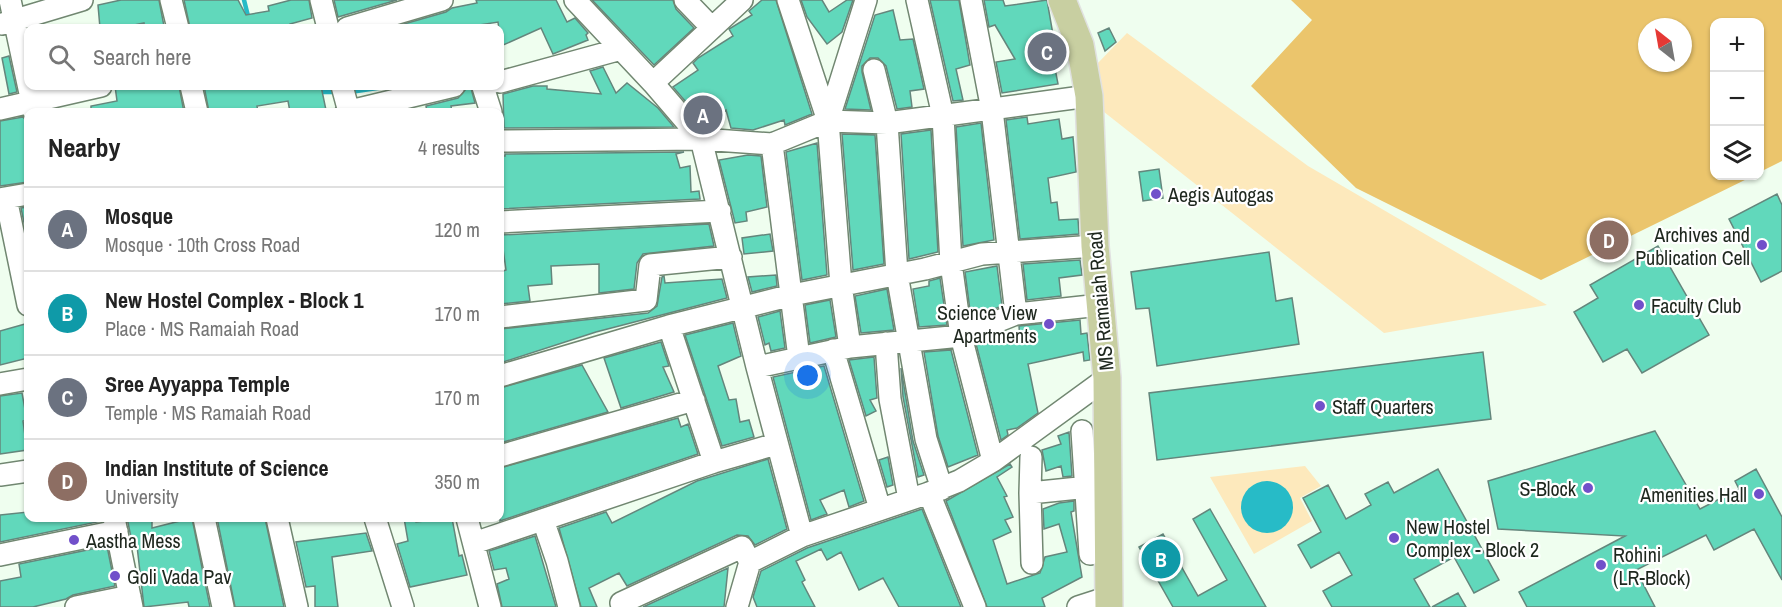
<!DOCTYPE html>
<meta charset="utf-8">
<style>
body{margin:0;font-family:"Archivo Narrow",sans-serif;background:#f2f2f2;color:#222}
.controls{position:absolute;right:18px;top:18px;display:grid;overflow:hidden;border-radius:12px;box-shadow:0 2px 4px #0004}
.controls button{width:54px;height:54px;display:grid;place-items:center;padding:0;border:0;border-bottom:2px solid #e0e0e0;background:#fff;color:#222;font:30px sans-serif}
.compass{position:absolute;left:1638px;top:18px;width:54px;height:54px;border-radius:50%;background:#fff;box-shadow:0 2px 4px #0004;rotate:329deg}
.you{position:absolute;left:808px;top:376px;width:21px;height:21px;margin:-15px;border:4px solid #fff;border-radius:50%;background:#1a73e8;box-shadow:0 0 0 9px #1a73e833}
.badge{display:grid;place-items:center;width:39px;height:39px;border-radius:50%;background:#d93025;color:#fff;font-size:20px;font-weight:700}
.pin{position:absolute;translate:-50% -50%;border:3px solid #fff;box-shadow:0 2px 6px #0006}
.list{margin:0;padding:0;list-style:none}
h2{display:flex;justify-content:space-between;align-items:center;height:78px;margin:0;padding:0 24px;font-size:26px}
h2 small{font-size:20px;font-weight:400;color:#767676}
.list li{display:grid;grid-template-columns:39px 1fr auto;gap:18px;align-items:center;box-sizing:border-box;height:84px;padding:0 24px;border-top:2px solid #e0e0e0}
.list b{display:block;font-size:22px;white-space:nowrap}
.list p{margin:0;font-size:20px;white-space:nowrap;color:#767676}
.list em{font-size:20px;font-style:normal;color:#767676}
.icon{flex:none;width:33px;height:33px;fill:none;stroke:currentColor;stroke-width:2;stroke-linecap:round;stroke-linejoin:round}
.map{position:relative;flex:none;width:1782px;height:607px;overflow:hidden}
.search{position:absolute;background:#fff;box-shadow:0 2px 4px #0004;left:24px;top:24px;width:480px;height:66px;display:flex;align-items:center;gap:15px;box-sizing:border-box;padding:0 21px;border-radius:12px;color:#767676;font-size:22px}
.panel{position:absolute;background:#fff;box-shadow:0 2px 4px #0004;left:24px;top:108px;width:480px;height:414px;border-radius:12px}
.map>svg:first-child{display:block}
</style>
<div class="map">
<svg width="1782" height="607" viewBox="0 0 1782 607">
<rect width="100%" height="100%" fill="#effeef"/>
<path fill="#fde9bc" d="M1127,33L1308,166L1547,305L1384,333L1099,108L1097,64Z
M1305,466L1321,486L1300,498L1312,521L1254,554L1210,477Z"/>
<path fill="#ebc56c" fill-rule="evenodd" d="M1291,0H1782V161L1760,172V22H1714V176H1753L1541,280L1356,188L1251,86L1312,20ZM1647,27H1683V63H1647Z"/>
<path fill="#27bbc7" d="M1241 507a26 26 0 1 1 52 0a26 26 0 1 1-52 0Z"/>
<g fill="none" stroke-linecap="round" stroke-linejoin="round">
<path stroke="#27bbc7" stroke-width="4.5" d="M244,0L251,28
M317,92H338
M350,92L391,86"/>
</g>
<path fill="#61d8bb" stroke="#64867c" stroke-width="1.5" d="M121,0H159L164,26L145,28L144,23L120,28H100L98,5Z
M184,0H238L246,15L269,11L268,6L291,0H309L312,18L290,24L291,28H190Z
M334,0H397L338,17Z
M476,0H556L567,22L575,18L588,33L586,35L588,40L553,54L541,28L501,46L498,22L460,28H390L446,12L452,8L477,3Z
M592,0H673L676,9L694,28L654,65Z
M762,0H776L812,114L785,125L784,120L753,130L731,128L726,110L705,124L673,87L698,70L693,63L698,58L733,36L729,29L752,15L749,11Z
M801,0H822L829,12L847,0H853L842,32L827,44L807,17Z
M930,0H959L970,65L956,69L963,100L953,101Z
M984,0H1003L1005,6L1047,0L1056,52L1047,61L1053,58L1058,84L1002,93L996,62L1015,59L995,25L989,27Z
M893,10L900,40L913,39L924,89L910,91L912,107L897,109L886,66L878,58H870L862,66V72L871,110L845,109L875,15Z
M1109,28L1116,42L1105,51L1098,33Z
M9,56L17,92L9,94L2,58Z
M603,67L616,93L627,83L658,108L674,127L504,128L503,94L533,86H547V89L601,94L590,71Z
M115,86H179L184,112H91V106L117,101Z
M204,86H321L326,110L290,112L288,101L257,106L258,112H209Z
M471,88L475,103L451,106L452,112H427L426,106L458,98L466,89Z
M23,117L28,123V182L0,186V121Z
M1027,117L1028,124L1059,119L1062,139L1073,137L1076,172L1048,178L1051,203L1057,202L1059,220L1078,219L1079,234L1020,239L1006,120Z
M981,123L994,240L963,246L956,127Z
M931,130L938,252L909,259L901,134Z
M842,134L875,135L884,264L853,270Z
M817,143L827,275L802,280L786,152Z
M684,152L676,154L680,168L690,166L691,192L699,191L700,199L500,209V156H505V154Z
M748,155L761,156L767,207L746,212L747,221L735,223L719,160Z
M1159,169L1163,198L1143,201L1139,172Z
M1777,194L1782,205V271L1761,282L1729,219Z
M28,207V237H27L21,208Z
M709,224L714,246L643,254L637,263L634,289L599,293V264L551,266L552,284L528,286L530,301L500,304V272L506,270L501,235Z
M770,234L773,251L744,254L742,238Z
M1658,246L1709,335L1642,373L1627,349L1603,362L1574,312L1598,298L1590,285Z
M1269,252L1276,301L1292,298L1299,344L1157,366L1149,308L1136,309L1131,272Z
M1080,260L1082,275L1059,278L1061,296L1027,300L1023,264Z
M997,266L1002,306L971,318L965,272Z
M776,275L777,286L752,292L748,277Z
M664,276L665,283L722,279L727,298L596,332L500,363V329L648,313L657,306L662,277Z
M940,278L947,325L919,327L913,289L929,286V281Z
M887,289L894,330L861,333L855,296Z
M830,300L836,337L810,343L805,305Z
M780,311L785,348L771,351L769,343L765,345L758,317Z
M1080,320L1081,334L1087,333L1090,360L1084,361L1083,352L1028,364L1038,413L1017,428L1007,430L1008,435L1001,440L976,344L1020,340L1019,326Z
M733,323L741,356L718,366L729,400L736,399L740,422L749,420L754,437L722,446L685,335Z
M25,324L28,358L0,365V331Z
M661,342L669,366L663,367L674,392L621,408L604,358Z
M951,350L978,455L948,467L938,436L924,352Z
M1483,352L1491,419L1157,460L1149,393Z
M874,357L877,398L870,400L876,411L866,416L849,360Z
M582,365L608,412L500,443V388Z
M824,366L864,501L849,507L844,490L820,500L827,514L811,520L773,377Z
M901,368L913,441L924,475L918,477L903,397Z
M22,393L27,420L23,421L27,450L0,454V396Z
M678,418L681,427L688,424L698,454L500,521V468Z
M1655,431L1700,509L1739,489L1735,481L1756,469L1782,517V580L1754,529L1714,550L1706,535L1636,570L1655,607H1527L1519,592L1625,536L1498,529L1488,481Z
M1069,432L1072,476L1063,477L1061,466L1046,471L1042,450L1061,444L1058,436Z
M888,457L893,485L887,487L879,460Z
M768,459L787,529L755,545L748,536L737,535L627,586L619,573L589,588L597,607H581L559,528L606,512L612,523L697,481Z
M1010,464L1012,467L997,477L1007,496L1004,497L1013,517L1005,520L1011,532L993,540L1007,584L1040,573L1045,557L1067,552L1059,524L1044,529L1043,509L1059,503L1074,501V511L1071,512L1082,577L1042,598L1045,607H987L946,501Z
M1438,469L1499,580L1474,593L1454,557L1414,579L1430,607H1332L1323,591L1352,575L1339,552L1311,568L1298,545L1321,532L1303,498L1328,485L1346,519L1371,505L1365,494L1388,482L1394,493Z
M922,509L961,607H899L883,578L859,590L841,552L827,560L821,549L796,561L805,580L802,582L815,607H757L753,597L761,571L807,548Z
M1210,509L1245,570L1266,607H1173L1139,547L1163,534L1198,596L1227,580L1193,519Z
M28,512V518H102V521L0,542V515Z
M127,518H152V528L192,518L210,607H189L188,602L144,607L137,546L133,547Z
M217,518H265L284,607H235Z
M404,518H415L416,522L452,518L459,556L462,555L467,575L410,587L397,544L408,541Z
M366,533L372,551L332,557L338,607H315V586L306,587L296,542Z
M535,536L556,607H502L497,584L509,579L506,568L494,570L489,551Z
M107,546L115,586L73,595L66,599L33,607H0V581L21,577L19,564Z
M728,568L724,607H643Z
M1458,593L1466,607H1432Z"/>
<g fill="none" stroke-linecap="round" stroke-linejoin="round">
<defs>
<path id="minor" d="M10,0L34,112
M171,0L178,28
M321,0L328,28
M575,0L653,83L701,139L772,144L828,121L887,123L1089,96
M685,0L712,28
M788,0L828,121L841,285L850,347
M917,0L943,116L951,263L961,336L993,461
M971,0L992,110L1016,314
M2,24L82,0
M347,28L442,0
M874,70L887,123L897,274L926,439L942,489
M500,82L621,49
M653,83L742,0
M191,86L197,112
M342,86L349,112
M488,86L483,87L491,112
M0,109L101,86
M346,112L454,86
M828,121L866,0
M500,141L701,139L757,367L802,536
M772,144L799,358
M6,198L28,305
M0,199L28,194
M500,222L720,211
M500,317L646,300L650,265L731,257
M669,326L714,462
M886,343L890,399L909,499
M833,350L880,509
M757,367L850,347L961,336L1016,314L1100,305
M500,376L669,326L792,295L925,269L982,254L1095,246
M0,384L28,379
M1082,431L1090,554
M500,456L694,400
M0,475L28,471
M929,493L975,607
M1030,493L1031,457
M114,518L132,607
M204,518L223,607
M277,518L297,607
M375,518L403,607
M467,518L490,607
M543,520L557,561L569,607
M474,543L714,462L776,444
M0,555L117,531
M1032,563L1030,493L1108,485
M621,603L742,547L750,562
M76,607L130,596
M737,607L750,562L802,536L929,493L959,481L993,461L1107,378
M1078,607L1109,597"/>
<path id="major" d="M1062,0L1080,45L1089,96L1095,246L1107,378L1109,607"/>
</defs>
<use href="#minor" stroke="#718771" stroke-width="24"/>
<use href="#major" stroke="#e0e1e0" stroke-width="30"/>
<use href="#minor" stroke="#fff" stroke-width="21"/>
<use href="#major" stroke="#c8cfa1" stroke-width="27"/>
</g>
<g fill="#7150ca" stroke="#fff" stroke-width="2">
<circle cx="1156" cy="194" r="6"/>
<circle cx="1762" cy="245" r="6"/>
<circle cx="1639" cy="305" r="6"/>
<circle cx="1049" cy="324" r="6"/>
<circle cx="1320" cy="406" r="6"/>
<circle cx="1588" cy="488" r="6"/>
<circle cx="1759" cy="494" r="6"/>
<circle cx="1394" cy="538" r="6"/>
<circle cx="74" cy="540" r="6"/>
<circle cx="1601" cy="565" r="6"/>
<circle cx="115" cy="576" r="6"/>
</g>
<g text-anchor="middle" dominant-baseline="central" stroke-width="4.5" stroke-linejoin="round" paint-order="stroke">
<g font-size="20" fill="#1e271e" stroke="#fff" text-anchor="start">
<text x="1168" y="194">Aegis Autogas</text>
<text x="1750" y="234" text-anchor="end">Archives and<tspan x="1750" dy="23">Publication Cell</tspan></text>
<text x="1651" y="305">Faculty Club</text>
<text x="1037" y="312" text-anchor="end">Science View<tspan x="1037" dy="23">Apartments</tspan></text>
<text x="1332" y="406">Staff Quarters</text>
<text x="1576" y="488" text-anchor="end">S-Block</text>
<text x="1747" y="494" text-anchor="end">Amenities Hall</text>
<text x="1406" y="526">New Hostel<tspan x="1406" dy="23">Complex - Block 2</tspan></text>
<text x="86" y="540">Aastha Mess</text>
<text x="1613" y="554">Rohini<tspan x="1613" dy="23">(LR-Block)</tspan></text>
<text x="127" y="576">Goli Vada Pav</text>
</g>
<g font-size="20" fill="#1e271e" stroke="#fff">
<text transform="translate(1100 301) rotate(-95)">MS Ramaiah Road</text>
</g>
</g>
</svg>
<div class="controls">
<button>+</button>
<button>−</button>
<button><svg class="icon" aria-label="layers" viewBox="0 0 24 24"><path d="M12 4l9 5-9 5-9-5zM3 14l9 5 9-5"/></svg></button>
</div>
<svg class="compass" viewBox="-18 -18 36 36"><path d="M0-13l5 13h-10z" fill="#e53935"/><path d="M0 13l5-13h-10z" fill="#767676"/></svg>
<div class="you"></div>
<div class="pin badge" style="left:703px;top:115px;background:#6b7280">A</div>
<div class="pin badge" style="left:1161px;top:559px;background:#0f9aa8">B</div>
<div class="pin badge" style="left:1047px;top:52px;background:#6b7280">C</div>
<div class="pin badge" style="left:1609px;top:240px;background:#8d6e63">D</div>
<div class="search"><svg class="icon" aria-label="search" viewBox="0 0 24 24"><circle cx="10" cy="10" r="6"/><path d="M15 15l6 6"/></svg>Search here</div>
<section class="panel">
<h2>Nearby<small>4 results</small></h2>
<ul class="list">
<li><span class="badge" style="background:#6b7280">A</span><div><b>Mosque</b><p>Mosque · 10th Cross Road</p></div><em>120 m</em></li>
<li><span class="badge" style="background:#0f9aa8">B</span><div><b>New Hostel Complex - Block 1</b><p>Place · MS Ramaiah Road</p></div><em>170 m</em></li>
<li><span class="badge" style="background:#6b7280">C</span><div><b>Sree Ayyappa Temple</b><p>Temple · MS Ramaiah Road</p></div><em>170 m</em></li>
<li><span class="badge" style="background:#8d6e63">D</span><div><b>Indian Institute of Science</b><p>University</p></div><em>350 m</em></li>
</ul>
</section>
</div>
